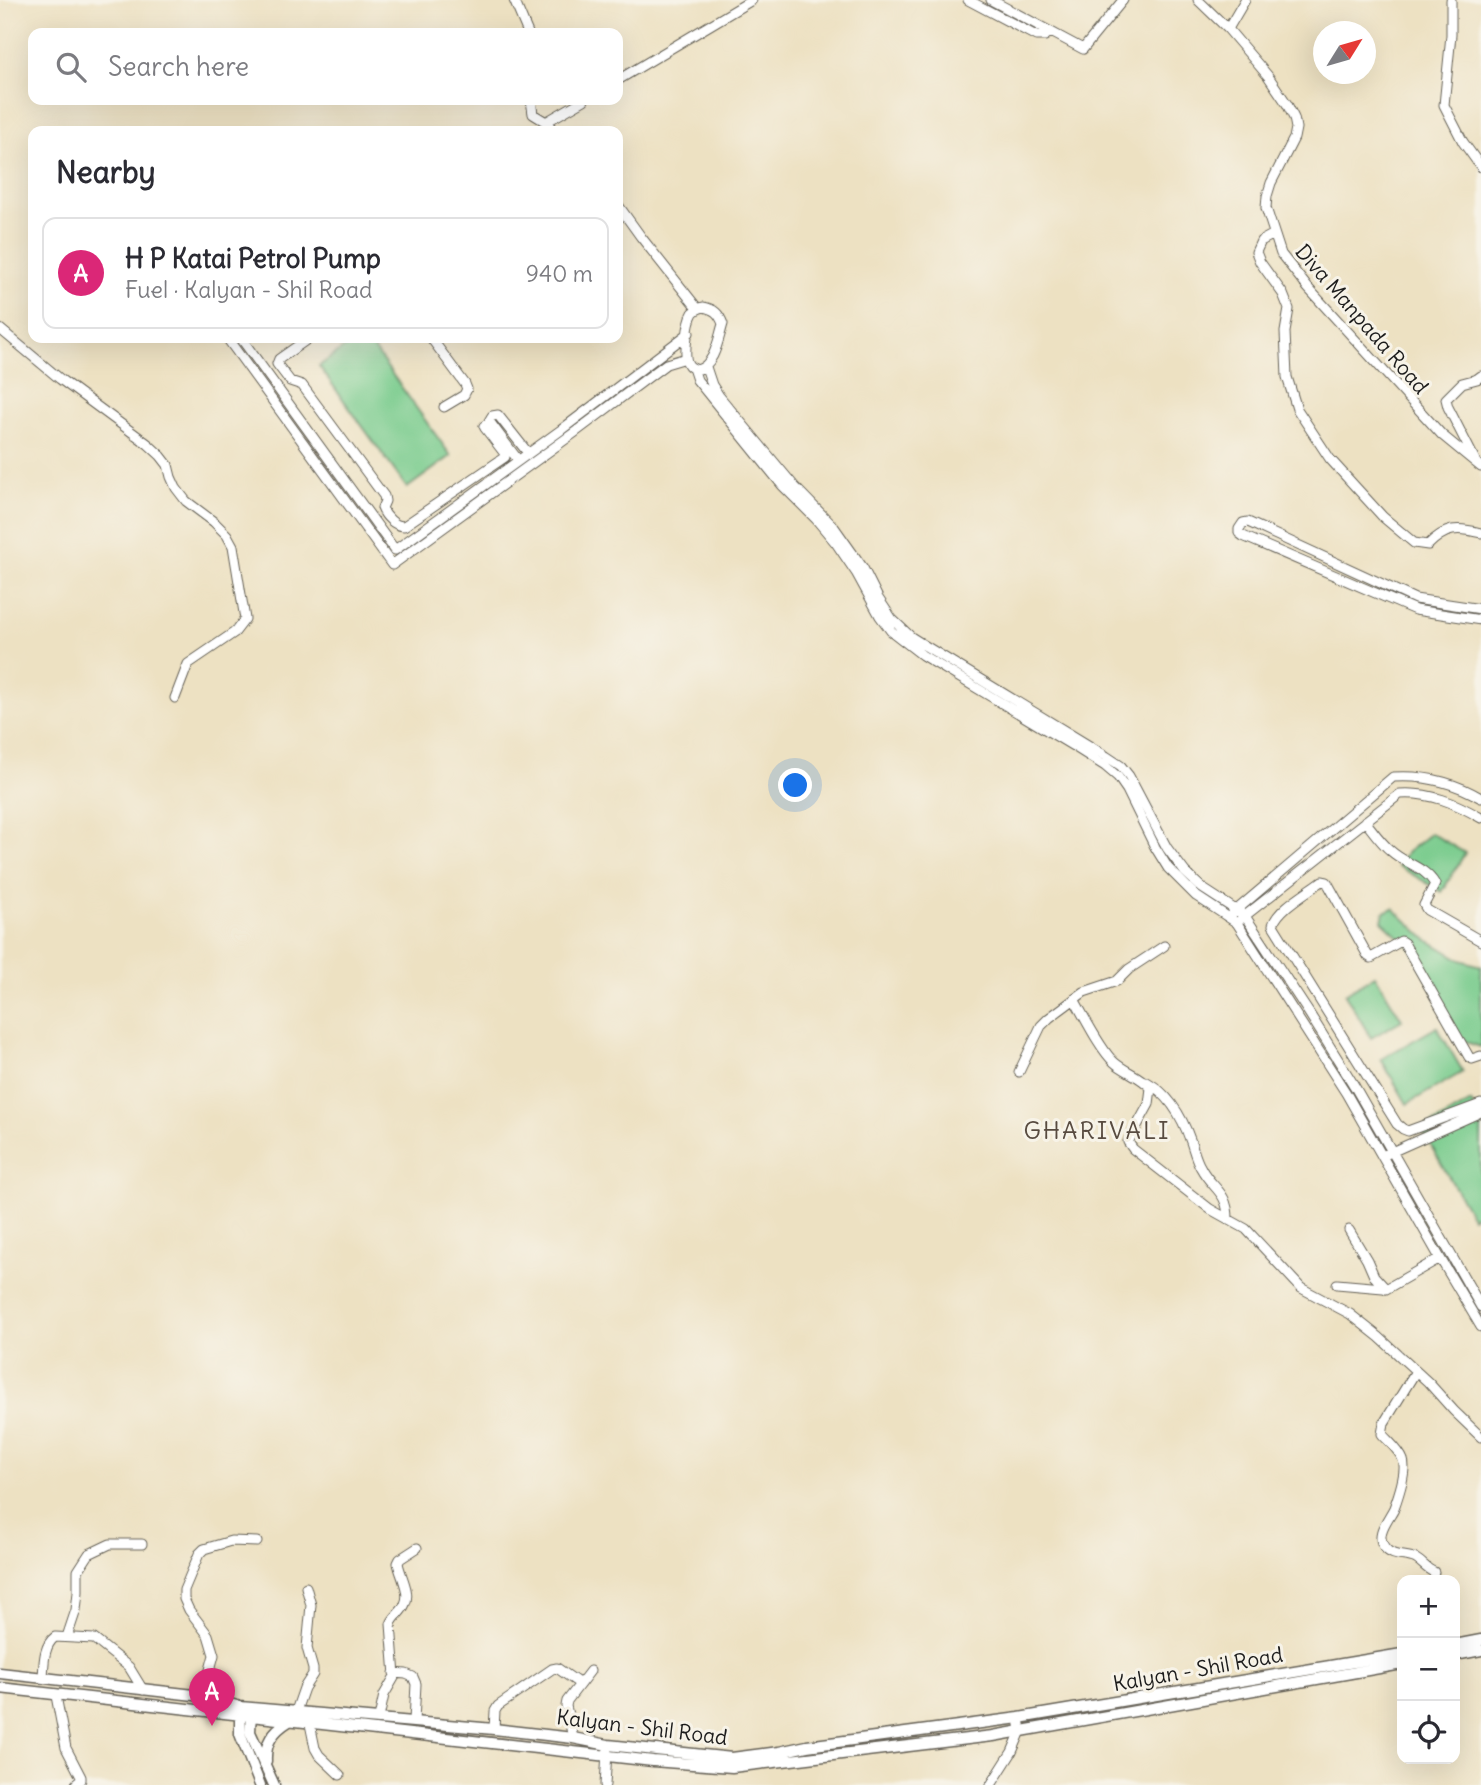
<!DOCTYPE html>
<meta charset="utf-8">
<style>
body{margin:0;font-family:Delius,sans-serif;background:#f7f7f7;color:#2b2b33}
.controls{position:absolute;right:21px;bottom:21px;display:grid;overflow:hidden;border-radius:14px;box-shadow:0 7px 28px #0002}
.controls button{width:63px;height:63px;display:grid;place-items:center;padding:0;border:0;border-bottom:2px solid #e1e1e2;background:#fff;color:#2b2b33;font:35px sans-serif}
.compass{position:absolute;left:1313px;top:21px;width:63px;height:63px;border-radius:50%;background:#fff;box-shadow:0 7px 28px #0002;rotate:53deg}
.you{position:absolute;left:796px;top:786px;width:24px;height:24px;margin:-18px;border:5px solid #fff;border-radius:50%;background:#1a73e8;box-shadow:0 0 0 10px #1a73e833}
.badge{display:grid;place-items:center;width:46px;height:46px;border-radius:50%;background:#db2777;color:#fff;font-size:23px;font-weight:700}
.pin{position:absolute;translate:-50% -58px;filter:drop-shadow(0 2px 4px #0008)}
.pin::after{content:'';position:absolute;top:37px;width:24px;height:21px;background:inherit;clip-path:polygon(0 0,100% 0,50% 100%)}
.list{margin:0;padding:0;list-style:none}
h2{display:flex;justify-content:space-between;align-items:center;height:91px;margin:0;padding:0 28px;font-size:30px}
h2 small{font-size:23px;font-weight:400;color:#7c7c81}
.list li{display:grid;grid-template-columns:46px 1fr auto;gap:21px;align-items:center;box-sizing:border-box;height:112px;margin:0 14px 14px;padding:0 14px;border:2px solid #e1e1e2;border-radius:14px}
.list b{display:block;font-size:26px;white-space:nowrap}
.list p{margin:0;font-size:23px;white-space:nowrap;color:#7c7c81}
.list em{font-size:23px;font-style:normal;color:#7c7c81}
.icon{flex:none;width:38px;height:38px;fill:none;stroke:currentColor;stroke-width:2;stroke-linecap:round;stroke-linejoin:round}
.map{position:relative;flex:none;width:1481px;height:1785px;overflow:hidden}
.search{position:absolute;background:#fff;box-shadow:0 7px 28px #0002;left:28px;top:28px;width:595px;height:77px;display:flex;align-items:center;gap:18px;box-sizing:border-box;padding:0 24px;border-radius:14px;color:#7c7c81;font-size:26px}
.panel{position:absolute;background:#fff;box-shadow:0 7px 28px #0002;left:28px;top:126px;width:595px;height:217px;border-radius:14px}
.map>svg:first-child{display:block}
</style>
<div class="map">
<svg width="1481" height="1785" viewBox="0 0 1481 1785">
<rect width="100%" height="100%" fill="#f7f3e8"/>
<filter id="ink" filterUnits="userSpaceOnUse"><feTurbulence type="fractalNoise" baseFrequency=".0143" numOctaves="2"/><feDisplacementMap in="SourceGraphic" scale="14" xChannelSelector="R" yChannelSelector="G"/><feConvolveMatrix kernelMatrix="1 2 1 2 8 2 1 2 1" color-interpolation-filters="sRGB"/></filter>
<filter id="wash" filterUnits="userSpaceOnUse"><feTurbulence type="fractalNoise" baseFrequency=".00686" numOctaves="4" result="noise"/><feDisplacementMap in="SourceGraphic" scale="28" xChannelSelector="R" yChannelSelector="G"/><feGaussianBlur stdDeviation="1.57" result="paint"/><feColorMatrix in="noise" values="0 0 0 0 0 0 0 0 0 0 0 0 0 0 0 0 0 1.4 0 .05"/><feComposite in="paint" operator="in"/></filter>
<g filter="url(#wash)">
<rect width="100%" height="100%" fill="#ede1c2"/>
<path fill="#7acc8e" stroke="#4b7455" stroke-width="2" d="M358,338H366L451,456L407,488L319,366Z
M1431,833L1465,853L1442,892L1398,866L1406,853Z
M1393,908L1426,939L1461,960L1481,966V1047L1469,1043L1459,1037L1412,949L1382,921L1384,912Z
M1375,975L1402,1020L1371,1038L1345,994Z
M1437,1027L1463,1072L1407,1104L1381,1059Z
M1471,1102L1481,1120V1212L1472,1217L1422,1130Z"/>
</g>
<g filter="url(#ink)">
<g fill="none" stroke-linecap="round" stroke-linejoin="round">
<defs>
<path id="minor" d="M514,0L528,33
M968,0L1036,36H1045L1050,32
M991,0L1083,49L1123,0
M1198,0L1228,29L1268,76L1287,104L1294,118L1296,128L1294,138L1271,183L1267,196L1266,208L1281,254L1308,288L1442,435L1481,467
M1451,0V35L1444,105L1463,142L1481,167
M1228,29L1245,0
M618,80L752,0
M531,100L533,114L546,122L554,131
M546,122L584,100
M618,205L641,237L698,309
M1274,234L1261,241L1256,252L1260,262L1283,294L1289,309L1285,332L1287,377L1297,409L1330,459L1383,517L1414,543L1428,545C1446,527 1457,527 1481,533
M703,307C714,309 719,313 723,324C718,340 715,365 697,370C693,368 690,368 688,364C683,356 688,321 693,313C696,309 699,309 703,307Z
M0,329L60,379L148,444L161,456L168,465L171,477L176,488L186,501L214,522L227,535L233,546L245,619L235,632L188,664L175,698
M227,338L392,565L574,433L666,364L686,358
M241,338L395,550L561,430L689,333
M309,338L279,359L277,364L290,381L302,385L384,496L385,501L382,508C385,516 394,526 404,526L505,457V454L485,428L484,426L490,422
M431,338L465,384L467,389L464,395L444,407
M706,367L712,385L719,396L794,486L834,527L863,568L878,598L892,619L911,637L927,647L1106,756L1121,766L1129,776L1167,848L1185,872L1202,888L1245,916L1309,1013L1355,1087L1481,1307
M693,368L697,380L782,485L816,519L836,543L857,574L880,616L891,631L922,655L1078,749L1105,766L1118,777L1127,790L1155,847L1168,868L1196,896L1237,923L1346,1093L1440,1258L1481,1327
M518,460L489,421L492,416L498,415L528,453
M1475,460L1448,407L1446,399L1462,383L1477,379L1481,376
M1481,609L1415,599L1248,522L1243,523L1239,529V533L1243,536L1415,610L1481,620
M1365,821C1373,831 1381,843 1391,851C1405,864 1424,866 1435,884L1424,905L1427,910L1481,941
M1233,913L1393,777C1425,775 1454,782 1481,798
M1241,919L1400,794C1430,792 1456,803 1481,818
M1074,999C1084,1016 1100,1049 1114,1062C1125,1072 1141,1076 1151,1088L1149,1104L1128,1142L1133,1149L1210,1209L1246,1229L1301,1288L1350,1314L1379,1337L1428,1382L1454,1411L1481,1437
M1481,1056L1472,1059L1469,1057L1404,943L1401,941L1371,958L1368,956L1327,882L1322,881C1308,892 1278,908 1273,925L1397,1124L1403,1129L1408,1131L1481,1104
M1019,1072L1041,1026L1049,1018L1084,992L1117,981L1129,969L1164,946
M1147,1082C1169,1094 1183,1119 1191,1142C1194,1151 1196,1160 1201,1168C1212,1189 1228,1191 1228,1219
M1387,1154L1481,1112
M1349,1230L1367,1260L1374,1276L1386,1289L1440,1258
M1337,1284L1383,1288
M1416,1371L1384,1423L1382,1434C1388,1441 1400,1451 1403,1460C1407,1471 1398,1497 1394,1508C1388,1520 1374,1535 1385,1548C1393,1558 1406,1554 1416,1559C1423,1563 1426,1569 1434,1572
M67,1637L76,1610L78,1592V1571L89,1554L110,1544H142
M394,1673L406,1674L413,1677L416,1684L414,1721
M43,1678C44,1664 43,1646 55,1637L94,1639L129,1667L143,1690
M56,1696L66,1748L81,1777V1780L76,1784
M203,1696L214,1655L208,1635L189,1610L184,1599V1590L199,1554L204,1549L231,1541L257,1542
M296,1711L304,1688L313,1674V1669L307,1648L311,1605L306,1587
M379,1718L384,1695L395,1676L391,1624C394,1616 402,1612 405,1604C411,1592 400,1575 398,1563L400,1559L417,1548
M310,1724L315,1748L319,1755L340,1775
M494,1729L495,1711L498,1706L552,1669L557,1668L580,1684
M573,1738L566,1706L567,1701L590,1671
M605,1785L607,1752
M991,1785L1012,1752L1021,1731L1019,1718"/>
<path id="major" d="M1455,1645L1481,1640
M1455,1655L1481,1650
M0,1673L203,1696L240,1707L494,1729L573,1738L608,1745L732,1758L779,1752L807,1746L1019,1718L1402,1654
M0,1688L653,1761L732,1767L993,1736L1402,1664
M240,1711V1734L260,1785
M251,1711L250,1732L274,1785
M266,1761C265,1742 273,1731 289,1721"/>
</defs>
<use href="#minor" stroke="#656156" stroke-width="11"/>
<use href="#major" stroke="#656156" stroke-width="13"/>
<use href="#minor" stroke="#fff" stroke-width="9"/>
<use href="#major" stroke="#fff" stroke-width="10"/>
</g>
</g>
<g text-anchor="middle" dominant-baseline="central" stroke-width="6" stroke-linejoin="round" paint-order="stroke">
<g font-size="21" fill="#1c1c1c" stroke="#f7f3e8">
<text transform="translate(1362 319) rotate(49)">Diva Manpada Road</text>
<text transform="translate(1198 1669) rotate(-10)">Kalyan - Shil Road</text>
<text transform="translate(642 1727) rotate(7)">Kalyan - Shil Road</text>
</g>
<g font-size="24" letter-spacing="2" fill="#584b40" stroke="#f7f3e8">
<text x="1097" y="1130">GHARIVALI</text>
</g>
</g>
</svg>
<div class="controls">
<button>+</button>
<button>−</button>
<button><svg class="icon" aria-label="locate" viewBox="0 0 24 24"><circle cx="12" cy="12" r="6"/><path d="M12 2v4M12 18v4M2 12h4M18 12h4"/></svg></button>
</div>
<svg class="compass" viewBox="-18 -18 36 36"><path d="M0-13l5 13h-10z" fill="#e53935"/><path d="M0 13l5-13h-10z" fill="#7c7c81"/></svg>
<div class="you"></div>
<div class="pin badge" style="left:212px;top:1726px">A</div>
<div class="search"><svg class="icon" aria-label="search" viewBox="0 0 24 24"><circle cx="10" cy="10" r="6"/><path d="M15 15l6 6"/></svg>Search here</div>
<section class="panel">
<h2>Nearby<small></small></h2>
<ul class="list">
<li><span class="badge">A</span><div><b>H P Katai Petrol Pump</b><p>Fuel · Kalyan - Shil Road</p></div><em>940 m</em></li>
</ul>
</section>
</div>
